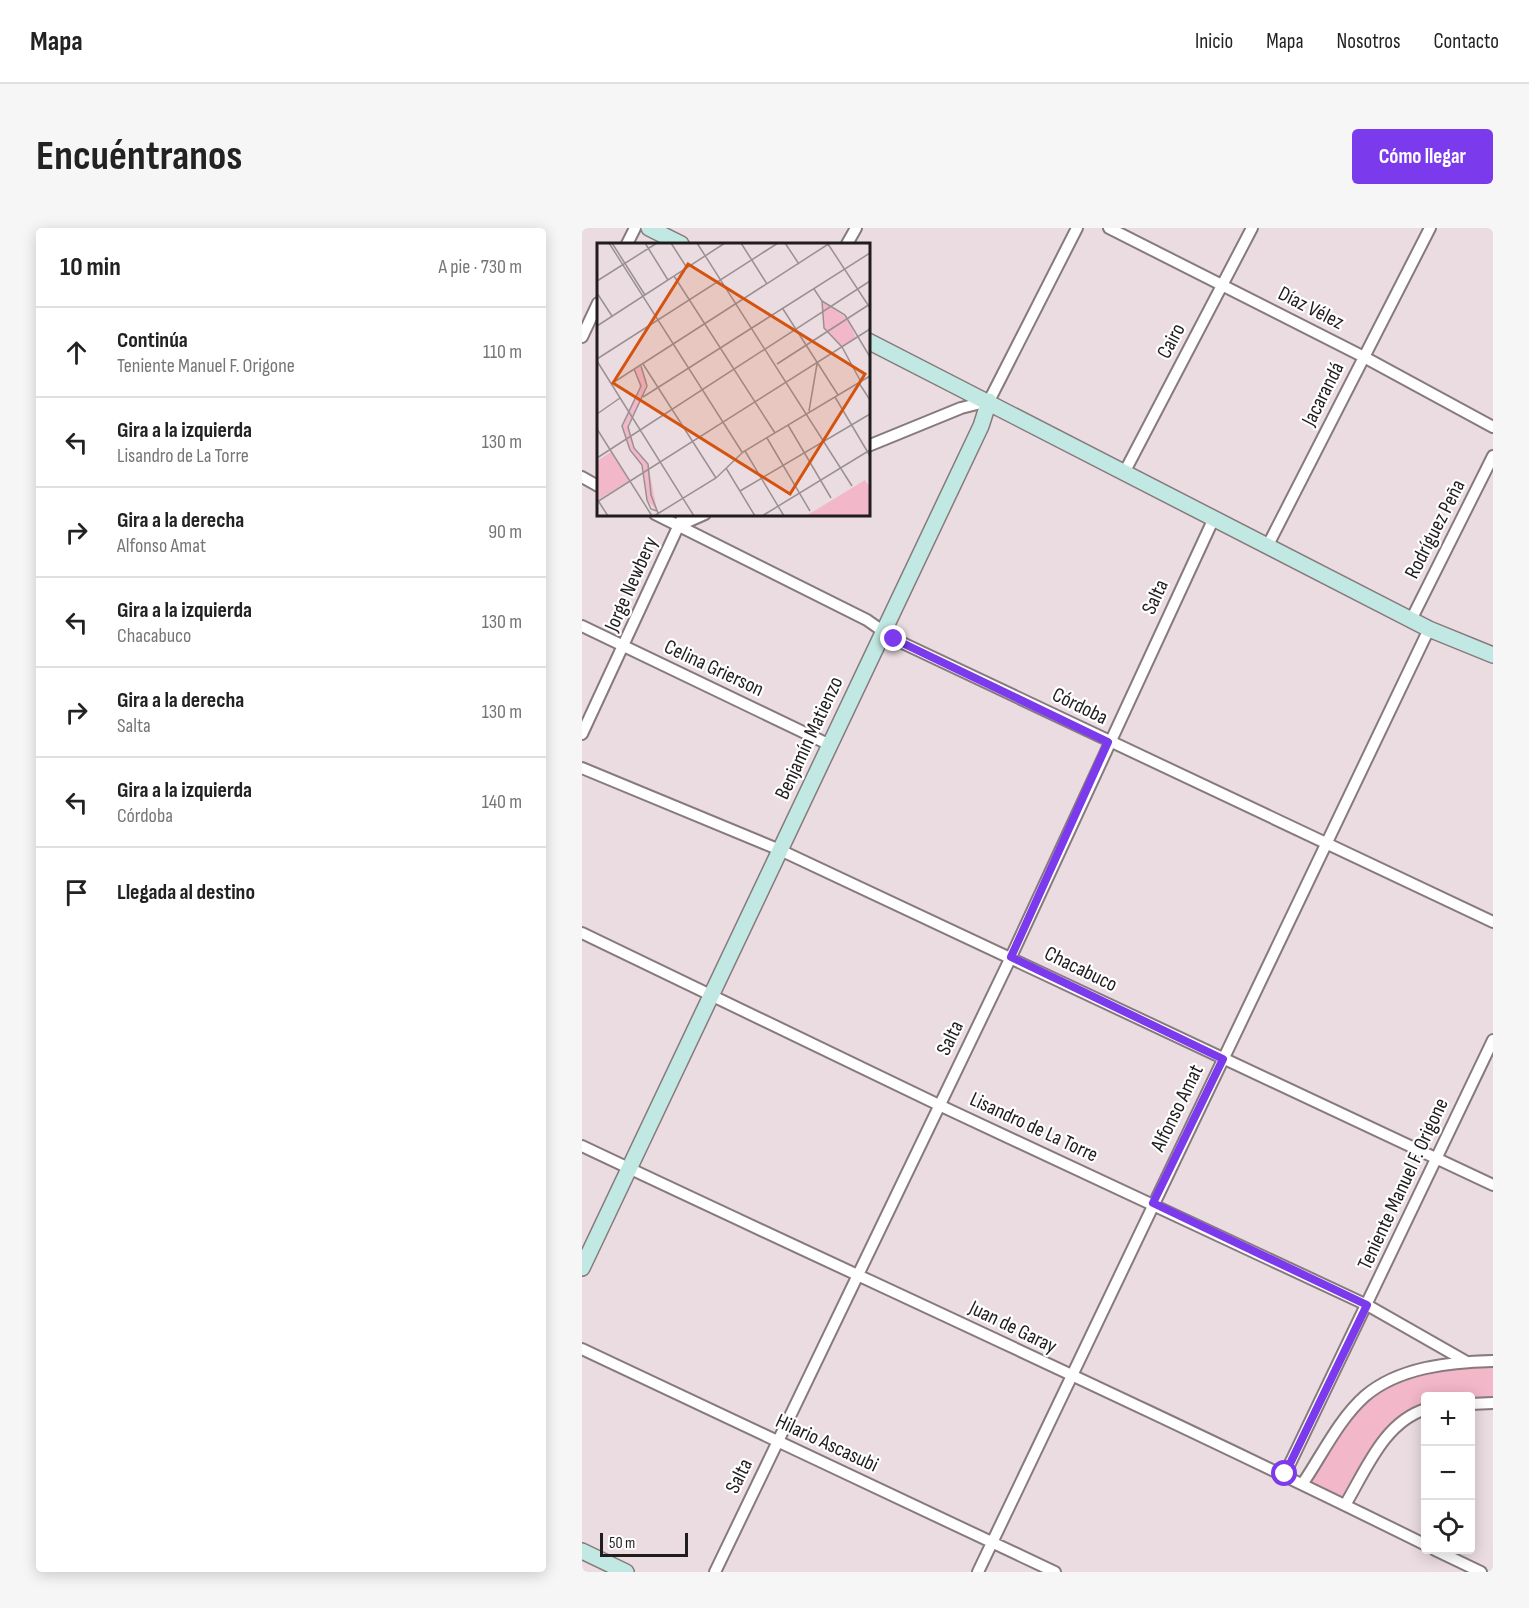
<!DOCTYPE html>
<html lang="es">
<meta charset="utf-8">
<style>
body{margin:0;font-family:"Sofia Sans Condensed",sans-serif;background:#f6f6f6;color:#222}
.controls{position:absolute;right:18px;bottom:18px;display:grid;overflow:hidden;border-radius:6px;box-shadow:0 3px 15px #0003}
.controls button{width:54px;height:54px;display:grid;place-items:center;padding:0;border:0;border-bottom:2px solid #e0e0e0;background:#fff;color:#222;font:30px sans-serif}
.scale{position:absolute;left:18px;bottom:15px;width:88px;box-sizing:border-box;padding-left:6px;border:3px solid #211d1e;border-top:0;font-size:16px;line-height:21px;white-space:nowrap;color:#211d1e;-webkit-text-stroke:4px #fff;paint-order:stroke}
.stop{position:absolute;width:18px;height:18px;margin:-14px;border:4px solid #7c3aed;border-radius:50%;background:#fff}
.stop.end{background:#7c3aed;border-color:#fff;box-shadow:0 2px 6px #0008}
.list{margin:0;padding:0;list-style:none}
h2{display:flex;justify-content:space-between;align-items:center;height:78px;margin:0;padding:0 24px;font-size:26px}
h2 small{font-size:20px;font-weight:400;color:#767676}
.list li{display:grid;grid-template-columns:39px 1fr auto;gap:18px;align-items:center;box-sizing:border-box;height:90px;padding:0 24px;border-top:2px solid #e0e0e0}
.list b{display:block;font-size:22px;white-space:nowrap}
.list p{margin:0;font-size:20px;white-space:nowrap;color:#767676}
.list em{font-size:20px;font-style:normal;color:#767676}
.icon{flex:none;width:33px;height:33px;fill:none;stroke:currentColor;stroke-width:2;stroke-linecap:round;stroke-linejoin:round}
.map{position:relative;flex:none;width:911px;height:1344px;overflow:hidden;border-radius:6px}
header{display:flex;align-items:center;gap:36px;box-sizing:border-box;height:84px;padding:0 30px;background:#fff;border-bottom:2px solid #e0e0e0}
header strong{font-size:28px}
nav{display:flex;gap:33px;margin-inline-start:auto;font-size:21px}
.intro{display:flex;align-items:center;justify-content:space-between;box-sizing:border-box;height:144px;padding:0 36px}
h1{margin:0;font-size:42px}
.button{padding:15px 27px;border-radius:6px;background:#7c3aed;color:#fff;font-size:21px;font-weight:700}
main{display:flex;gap:36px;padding:0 36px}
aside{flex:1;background:#fff;border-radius:6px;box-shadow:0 3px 15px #0003}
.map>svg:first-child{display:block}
</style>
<header>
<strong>Mapa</strong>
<nav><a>Inicio</a><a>Mapa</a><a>Nosotros</a><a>Contacto</a></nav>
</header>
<div class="intro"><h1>Encuéntranos</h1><a class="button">Cómo llegar</a></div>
<main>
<aside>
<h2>10 min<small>A pie · 730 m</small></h2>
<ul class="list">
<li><svg class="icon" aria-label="ahead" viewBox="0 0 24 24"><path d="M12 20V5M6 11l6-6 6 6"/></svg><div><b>Continúa</b><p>Teniente Manuel F. Origone</p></div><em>110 m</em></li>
<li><svg class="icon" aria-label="left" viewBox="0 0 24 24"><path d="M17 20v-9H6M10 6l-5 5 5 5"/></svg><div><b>Gira a la izquierda</b><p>Lisandro de La Torre</p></div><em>130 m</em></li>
<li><svg class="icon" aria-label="right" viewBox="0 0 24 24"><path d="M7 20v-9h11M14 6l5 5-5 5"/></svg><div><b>Gira a la derecha</b><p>Alfonso Amat</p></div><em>90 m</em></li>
<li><svg class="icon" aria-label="left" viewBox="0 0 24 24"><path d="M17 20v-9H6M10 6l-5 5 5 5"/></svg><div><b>Gira a la izquierda</b><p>Chacabuco</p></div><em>130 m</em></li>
<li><svg class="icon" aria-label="right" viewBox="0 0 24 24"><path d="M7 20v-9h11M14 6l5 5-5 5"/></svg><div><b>Gira a la derecha</b><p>Salta</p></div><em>130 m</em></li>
<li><svg class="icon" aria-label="left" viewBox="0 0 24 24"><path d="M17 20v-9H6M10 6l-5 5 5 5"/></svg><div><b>Gira a la izquierda</b><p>Córdoba</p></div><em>140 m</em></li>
<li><svg class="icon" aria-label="arrive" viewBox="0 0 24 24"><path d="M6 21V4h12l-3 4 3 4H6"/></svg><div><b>Llegada al destino</b></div></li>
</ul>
</aside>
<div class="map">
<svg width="911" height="1344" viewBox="0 0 911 1344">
<rect width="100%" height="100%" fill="#eadce0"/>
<path fill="#f2b7c9" d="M911,1133V1175L889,1176L888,1168H844L843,1181L822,1189L763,1277L721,1255L769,1184L808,1151Z"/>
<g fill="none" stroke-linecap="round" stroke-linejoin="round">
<defs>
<path id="street" d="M527,0L782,129L911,199
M45,16L53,0
M265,16L274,0
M0,109L16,75
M286,218L379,180L407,173L495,0
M543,243L670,0
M0,249L16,258
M73,286L285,392L312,411L911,694
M96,298L123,286
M686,317L848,0
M829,392L911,228
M0,398L248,517
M0,506L102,286
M0,540L198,622L911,957
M0,705L357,877L785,1077L885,1134
M0,918C281,1051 565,1179 844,1317
M0,1121L473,1344
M888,1176L911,1175
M703,1246L911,812
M721,1255C740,1227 757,1191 783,1168C817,1139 868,1134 911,1133
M763,1277C784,1242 802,1194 844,1181
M853,1322L899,1344
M133,1344L429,729L632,290
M396,1344L847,401"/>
<path id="secondary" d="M67,0L99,16
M286,113L847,401L911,427
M0,1040L399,198L407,173
M0,1323L44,1344"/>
</defs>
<use href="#street" stroke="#867a7d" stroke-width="14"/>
<use href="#secondary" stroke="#867a7d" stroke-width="18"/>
<use href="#street" stroke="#fff" stroke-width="10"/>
<use href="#secondary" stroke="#c2e8e3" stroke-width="15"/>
</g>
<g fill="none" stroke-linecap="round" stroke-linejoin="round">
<path stroke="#7c3aed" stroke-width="8" d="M312,411L526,514L429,729L641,831L571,975L785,1077L703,1246"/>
</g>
<g text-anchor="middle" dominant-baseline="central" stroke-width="4.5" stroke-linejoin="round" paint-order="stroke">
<g font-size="21" fill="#211d1e" stroke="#fff">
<text transform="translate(729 80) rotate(27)">Díaz Vélez</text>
<text transform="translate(589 113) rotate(-62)">Cairo</text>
<text transform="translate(741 166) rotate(-63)">Jacarandá</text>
<text transform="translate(853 301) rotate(-63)">Rodríguez Peña</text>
<text transform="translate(49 356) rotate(-66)">Jorge Newbery</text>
<text transform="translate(573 369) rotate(-65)">Salta</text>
<text transform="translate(132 440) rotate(25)">Celina Grierson</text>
<text transform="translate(498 478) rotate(26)">Córdoba</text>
<text transform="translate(227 510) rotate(-65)">Benjamín Matienzo</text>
<text transform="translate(499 741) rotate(26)">Chacabuco</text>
<text transform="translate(368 810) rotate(-64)">Salta</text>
<text transform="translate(595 880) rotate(-64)">Alfonso Amat</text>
<text transform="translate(452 899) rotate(25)">Lisandro de La Torre</text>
<text transform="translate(821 956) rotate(-65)">Teniente Manuel F. Origone</text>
<text transform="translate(431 1099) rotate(26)">Juan de Garay</text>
<text transform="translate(245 1215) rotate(25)">Hilario Ascasubi</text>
<text transform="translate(157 1248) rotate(-64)">Salta</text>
</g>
</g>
<g transform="translate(15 15)">
<rect width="273" height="273" fill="#eadce0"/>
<path d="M225,58L251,76L259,95L245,104L227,85ZM44,123L50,138L46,154L31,181L37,205L51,221L60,268L50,257L46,222L34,209L25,183L43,145L37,126ZM14,209L32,238L2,256L0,218ZM268,237L273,245V273H209Z" fill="#f2b7c9"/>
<path fill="none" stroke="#9a9092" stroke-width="1.5" d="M12,0L145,209M15,0L48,52M48,0L71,37M74,0L90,25M100,0L255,243M144,0L170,41M188,0L202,21M231,1L273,65M77,33L178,190M0,38L60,0M217,46L225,58L227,85L245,104L264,139M0,50L15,73M225,58L248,72L273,114M186,66L241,152M0,83L128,0M0,116L181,0M0,118L97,273M46,121L119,235M180,121L273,61M44,123L50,143L31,184L37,205L51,221L54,252L61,270M37,126L44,143L25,183L33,207L45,222L50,257L54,266L60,268M262,140L273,157M14,141L233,0M46,154L273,10M238,154L273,213M212,168L220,121M0,171L23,155M191,182L234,255M0,186L55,273M170,195L213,268M148,208L187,273M0,215L273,38M129,225L158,273M143,248L273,171M0,256L11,273M0,259L273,86M57,273L119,235L146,209L273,133M165,273L273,207"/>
<path fill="#d4530e" fill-opacity="0.15" stroke="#d4530e" stroke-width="3" d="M91,21L268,131L193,251L16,140Z"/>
<rect width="273" height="273" fill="none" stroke="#211d1e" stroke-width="3"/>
</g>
</svg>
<div class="controls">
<button>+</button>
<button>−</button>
<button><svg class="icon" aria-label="locate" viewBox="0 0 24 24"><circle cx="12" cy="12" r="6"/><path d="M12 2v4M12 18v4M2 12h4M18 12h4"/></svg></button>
</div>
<div class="scale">50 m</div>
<div class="stop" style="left:703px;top:1246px"></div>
<div class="stop end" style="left:312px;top:411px"></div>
</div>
</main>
